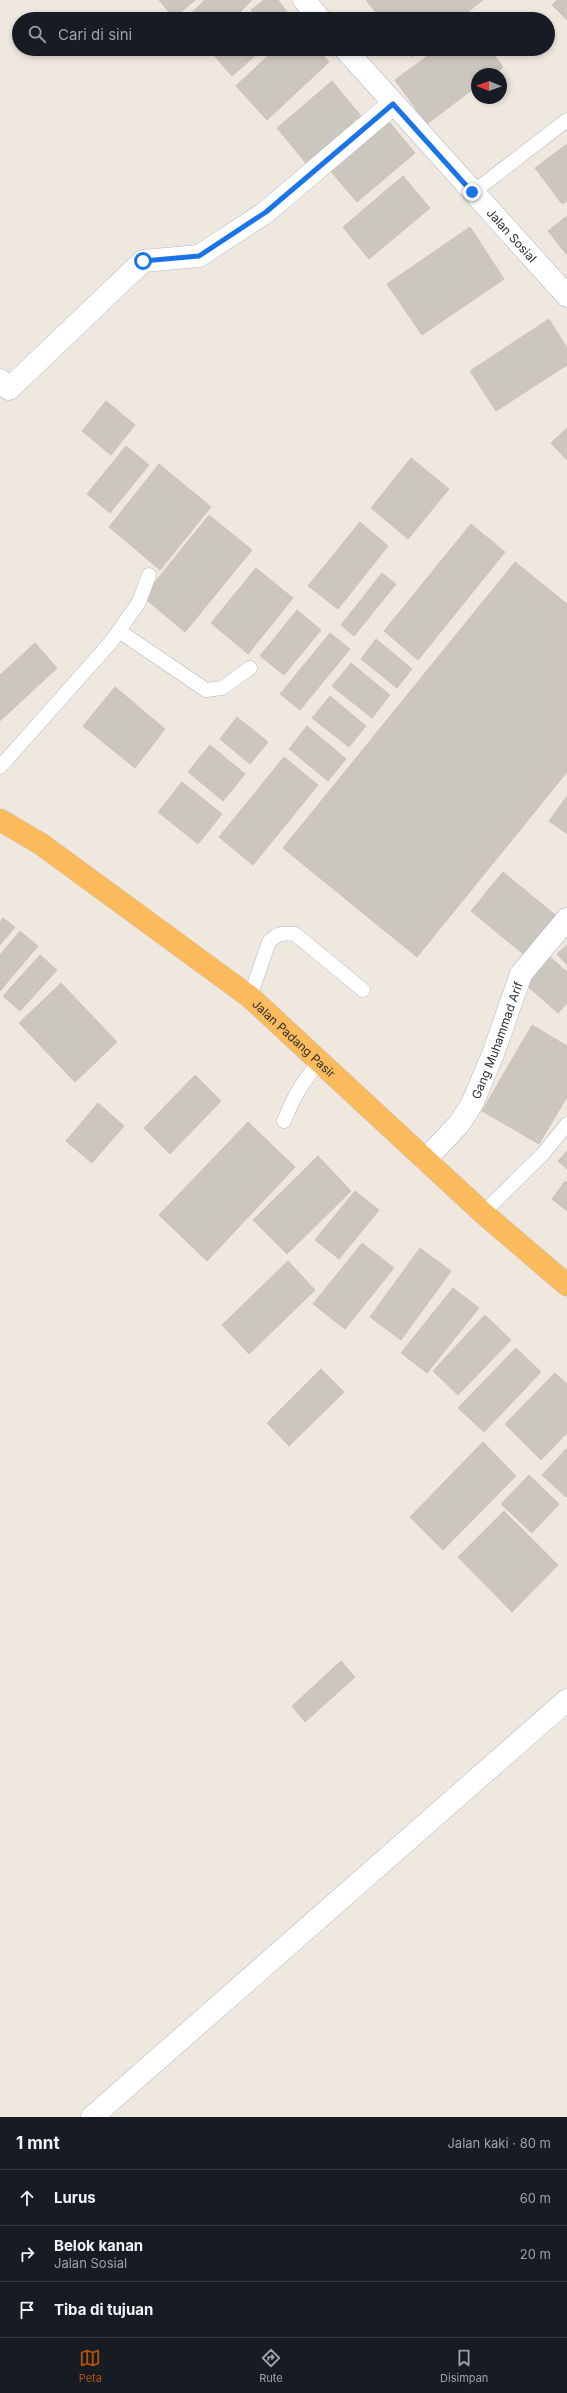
<!DOCTYPE html>
<html lang="id">
<meta charset="utf-8">
<style>
body{margin:0;font-family:Inter,sans-serif;background:#242831;color:#f1f3f6}
.compass{position:absolute;left:471px;top:68px;width:36px;height:36px;border-radius:50%;background:#171b24;box-shadow:0 2px 6px #0003;rotate:271deg}
.stop{position:absolute;width:12px;height:12px;margin:-9px;border:3px solid #1a73e8;border-radius:50%;background:#fff}
.stop.end{background:#1a73e8;border-color:#fff;box-shadow:0 1px 4px #0008}
.list{margin:0;padding:0;list-style:none}
h2{display:flex;justify-content:space-between;align-items:center;height:52px;margin:0;padding:0 16px;font-size:17px}
h2 small{font-size:13px;font-weight:400;color:#9ea1a6}
.list li{display:grid;grid-template-columns:26px 1fr auto;gap:12px;align-items:center;box-sizing:border-box;height:56px;padding:0 16px;border-top:1px solid #363941}
.list b{display:block;font-size:15px;white-space:nowrap}
.list p{margin:0;font-size:13px;white-space:nowrap;color:#9ea1a6}
.list em{font-size:13px;font-style:normal;color:#9ea1a6}
.icon{flex:none;width:22px;height:22px;fill:none;stroke:currentColor;stroke-width:2;stroke-linecap:round;stroke-linejoin:round}
.map{position:relative;flex:none;width:567px;height:2117px;overflow:hidden}
.search{position:absolute;background:#171b24;box-shadow:0 2px 6px #0003;left:12px;right:12px;top:12px;height:44px;display:flex;align-items:center;gap:10px;box-sizing:border-box;padding:0 14px;border-radius:22px;color:#9ea1a6;font-size:15px}
.sheet{height:220px;background:#171b24}
nav{display:flex;justify-content:space-around;align-items:center;box-sizing:border-box;height:56px;border-top:1px solid #363941;background:#171b24;font-size:11px;color:#9ea1a6}
nav a{display:grid;justify-items:center;gap:2px}
nav .on{color:#b45309}
.map>svg:first-child{display:block}
</style>
<div class="map">
<svg width="567" height="2117" viewBox="0 0 567 2117">
<rect width="100%" height="100%" fill="#efe8df"/>
<path fill="#cbc6be" stroke="#cbc4b8" d="M159,0H195L174,18Z
M205,0H252L233,19H185Z
M264,0H278L292,19H257L251,10Z
M366,0H483L459,19H381Z
M557,0H567V20L552,5Z
M215,49H263L232,76L211,52Z
M275,49H317L329,62L267,120L236,86Z
M405,49H423L412,57Z
M437,49H490L503,67L494,74H477V86L427,124L395,80Z
M332,81L361,116L306,163L277,128Z
M386,118L415,153L357,202L328,168Z
M567,144V201L562,204L535,168Z
M403,176L430,208L369,259L343,227Z
M567,216V255L548,231Z
M470,227L504,279L422,335L387,284Z
M549,319L567,348V365L496,411L470,371Z
M106,401L135,425L111,455L82,431Z
M567,428V460L551,443Z
M126,446L149,465L110,513L87,494Z
M411,458L449,489L408,539L371,508Z
M159,464L211,507L160,570L109,527Z
M209,515L252,550L185,632L143,597Z
M360,522L388,546L338,609L308,586Z
M471,524L505,552L418,660L384,631Z
M515,562L567,604V772L417,957L283,848Z
M256,568L293,598L248,654L211,623Z
M382,573L396,584L354,636L341,625Z
M297,610L321,630L284,675L260,656Z
M330,633L350,649L300,710L280,694Z
M376,639L412,669L397,688L361,659Z
M35,643L57,668L0,721V675Z
M351,663L390,695L372,718L332,686Z
M115,687L165,729L135,768L83,726Z
M330,696L366,726L349,747L312,718Z
M237,717L268,742L250,764L220,739Z
M307,726L346,759L328,781L289,749Z
M210,745L245,774L223,801L188,772Z
M284,757L318,785L253,865L219,837Z
M182,782L222,814L198,844L158,812Z
M567,796V834L549,821Z
M503,872L560,919L528,958L471,911Z
M3,918L15,927L0,945V922Z
M20,931L38,946L0,991V955Z
M567,945V965L557,954Z
M40,955L57,970L20,1011L3,996Z
M549,956L567,972V1003L558,1013L525,984Z
M61,983L117,1042L75,1082L19,1023Z
M532,1025L567,1046V1097L539,1144L482,1111Z
M195,1075L221,1101L170,1154L144,1128Z
M98,1103L124,1126L92,1163L66,1141Z
M248,1122L295,1167L207,1261L159,1215Z
M567,1151V1169L558,1161Z
M318,1156L351,1191L287,1254L253,1220Z
M565,1181L567,1183V1211L552,1199Z
M355,1191L379,1210L339,1259L315,1240Z
M362,1243L394,1268L345,1329L313,1304Z
M420,1248L451,1271L401,1340L370,1317Z
M288,1261L315,1290L249,1354L222,1325Z
M453,1288L479,1308L427,1373L401,1353Z
M485,1315L511,1340L458,1395L433,1371Z
M516,1348L541,1372L484,1432L458,1408Z
M321,1369L344,1392L289,1446L267,1423Z
M555,1373L567,1384V1433L541,1460L505,1424Z
M483,1442L516,1476L443,1550L410,1517Z
M567,1448V1496L566,1497L542,1475Z
M529,1475L559,1504L532,1533L501,1504Z
M504,1511L558,1565L512,1612L458,1557Z
M341,1661L355,1677L305,1722L292,1706Z"/>
<g fill="none" stroke-linecap="round" stroke-linejoin="round">
<defs>
<path id="service" d="M472,193L567,120
M119,631L206,690L222,688L250,668
M0,767L111,642L139,602L149,575
M250,997L269,942C277,933 283,933 295,934L363,990
M284,1121C294,1096 302,1082 320,1062
M483,1213L543,1154L567,1124"/>
<g id="minor">
<path d="M304,0L320,19"/>
<path id="s1" d="M345,49L567,296"/>
<path d="M0,380L9,389L143,261L199,256L266,212L393,104"/>
<path id="s2" d="M425,1160L459,1124L472,1104L493,1054L521,974L567,919"/>
<path d="M92,2117L567,1700"/>
</g>
<g id="trunk">
<path id="s3" d="M0,820L41,844L250,997L483,1213L567,1285"/>
</g>
</defs>
<use href="#service" stroke="#b3b6c1" stroke-width="15"/>
<use href="#minor" stroke="#b3b6c1" stroke-width="23"/>
<use href="#trunk" stroke="#c8c8c8" stroke-width="23"/>
<use href="#service" stroke="#fff" stroke-width="14"/>
<use href="#minor" stroke="#fff" stroke-width="22"/>
<use href="#trunk" stroke="#fbba5b" stroke-width="22"/>
</g>
<g fill="none" stroke-linecap="round" stroke-linejoin="round">
<path stroke="#1a73e8" stroke-width="5" d="M143,261L199,256L266,212L393,104L472,192"/>
</g>
<g text-anchor="middle" dominant-baseline="central" stroke-width="3.5" stroke-linejoin="round" paint-order="stroke">
<g font-size="12" fill="#2d2d2d" stroke="#fff">
<text stroke="none"><textPath href="#s1" startOffset="250">Jalan Sosial</textPath></text>
<text stroke="none"><textPath href="#s3" startOffset="367">Jalan Padang Pasir</textPath></text>
<text stroke="none"><textPath href="#s2" startOffset="142">Gang Muhammad Arif</textPath></text>
</g>
</g>
</svg>
<svg class="compass" viewBox="-18 -18 36 36"><path d="M0-13l5 13h-10z" fill="#e53935"/><path d="M0 13l5-13h-10z" fill="#9ea1a6"/></svg>
<div class="stop" style="left:143px;top:261px"></div>
<div class="stop end" style="left:472px;top:192px"></div>
<div class="search"><svg class="icon" aria-label="search" viewBox="0 0 24 24"><circle cx="10" cy="10" r="6"/><path d="M15 15l6 6"/></svg>Cari di sini</div>
</div>
<section class="sheet">
<h2>1 mnt<small>Jalan kaki · 80 m</small></h2>
<ul class="list">
<li><svg class="icon" aria-label="ahead" viewBox="0 0 24 24"><path d="M12 20V5M6 11l6-6 6 6"/></svg><div><b>Lurus</b></div><em>60 m</em></li>
<li><svg class="icon" aria-label="right" viewBox="0 0 24 24"><path d="M7 20v-9h11M14 6l5 5-5 5"/></svg><div><b>Belok kanan</b><p>Jalan Sosial</p></div><em>20 m</em></li>
<li><svg class="icon" aria-label="arrive" viewBox="0 0 24 24"><path d="M6 21V4h12l-3 4 3 4H6"/></svg><div><b>Tiba di tujuan</b></div></li>
</ul>
</section>
<nav>
<a class="on"><svg class="icon" aria-label="map" viewBox="0 0 24 24"><path d="M3 6l6-2 6 2 6-2v14l-6 2-6-2-6 2zM9 4v14M15 6v14"/></svg>Peta</a>
<a><svg class="icon" aria-label="directions" viewBox="0 0 24 24"><path d="M12 3l9 9-9 9-9-9zM9 14v-3h6M13 9l2 2-2 2"/></svg>Rute</a>
<a><svg class="icon" aria-label="saved" viewBox="0 0 24 24"><path d="M7 4h10v16l-5-4-5 4z"/></svg>Disimpan</a>
</nav>
